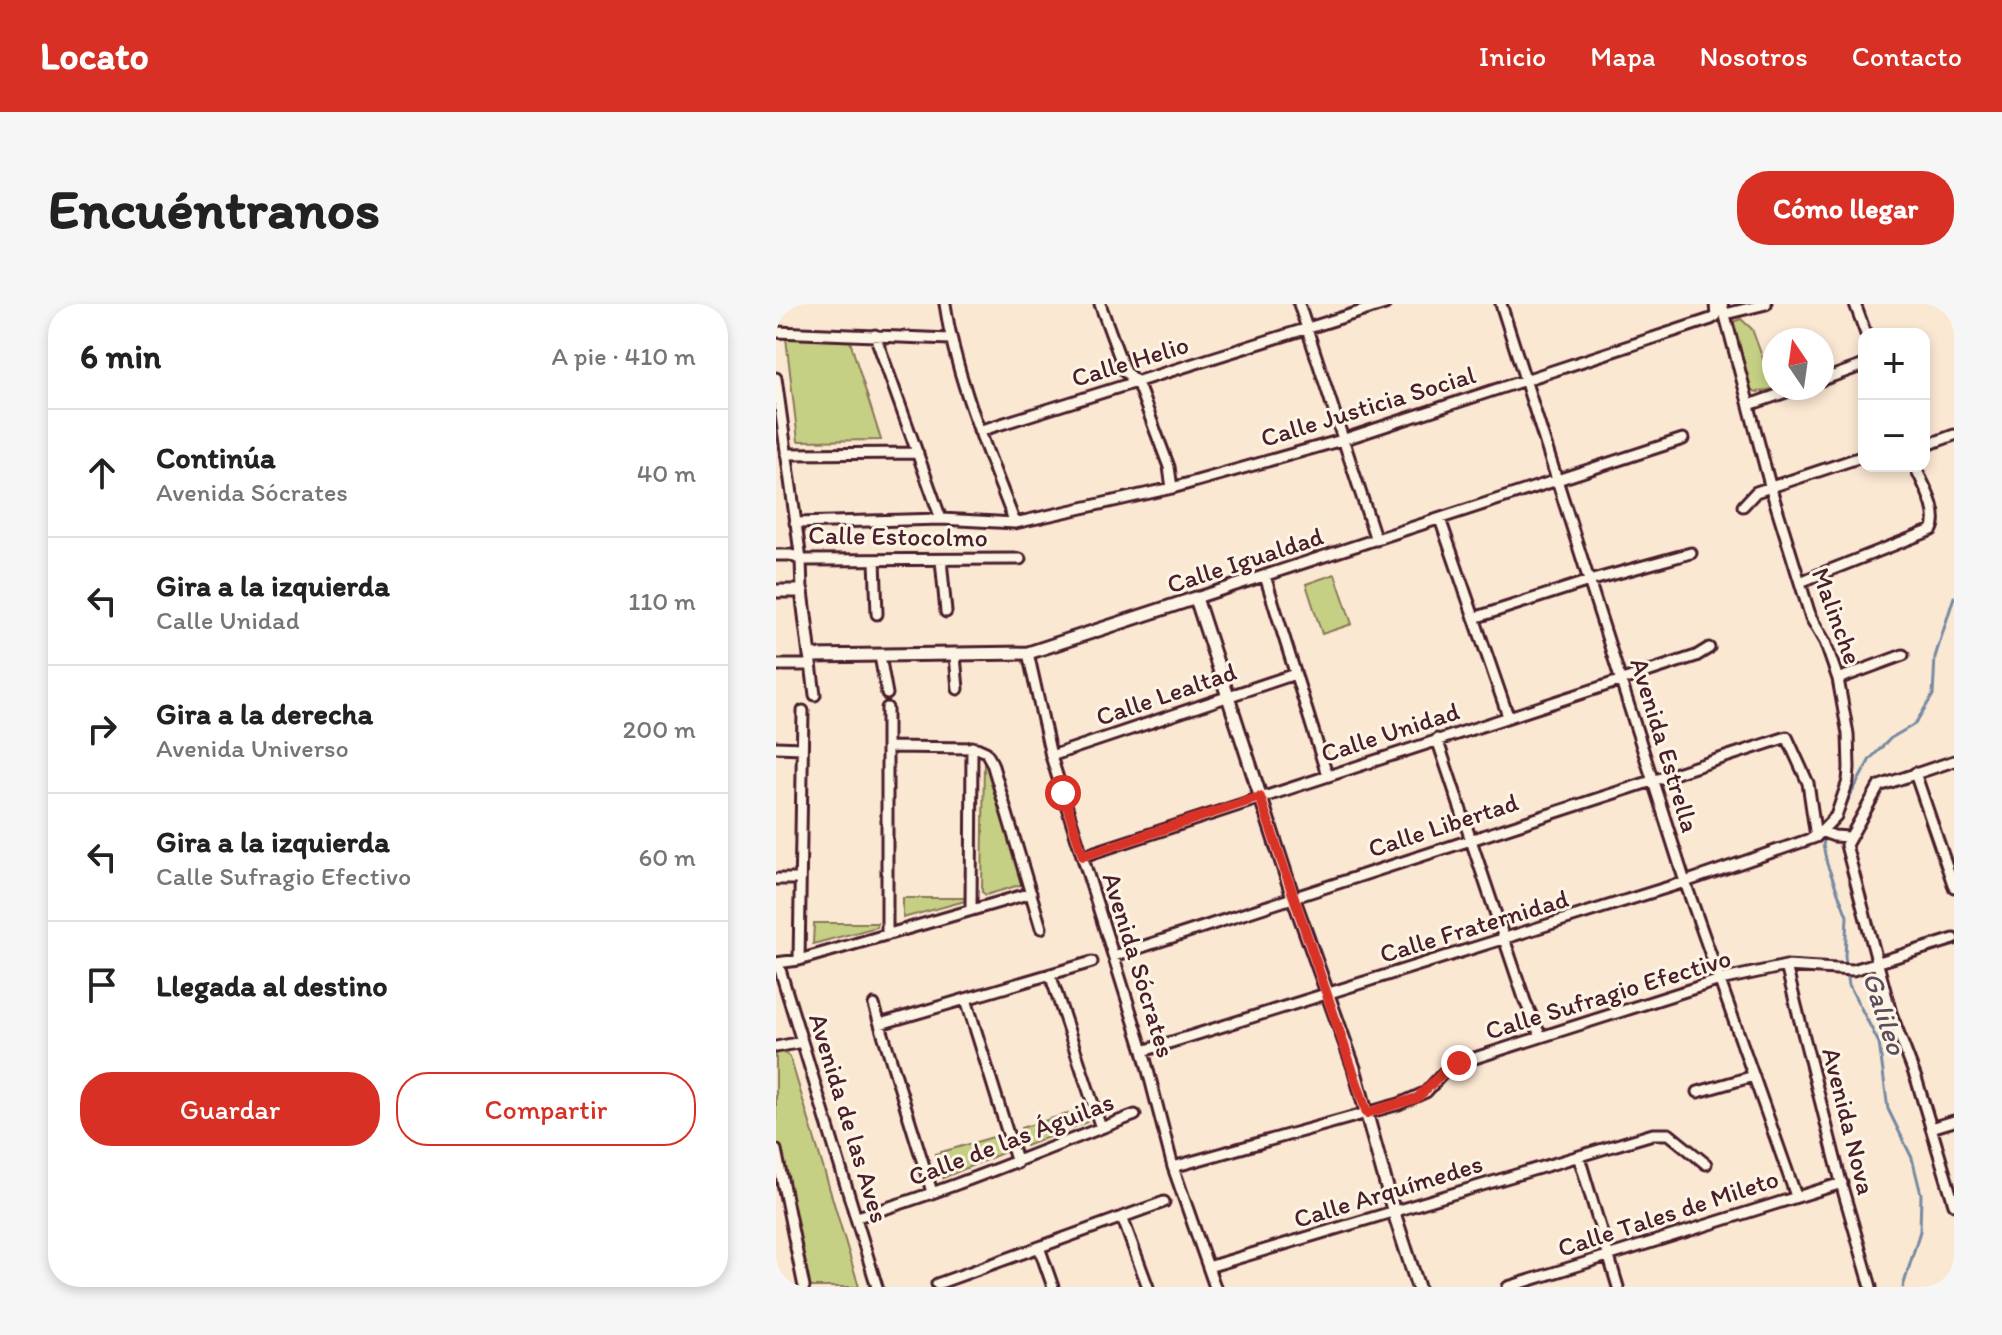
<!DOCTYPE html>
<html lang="es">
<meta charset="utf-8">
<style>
body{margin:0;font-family:Itim,sans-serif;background:#f6f6f6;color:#222}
.controls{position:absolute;right:24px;top:24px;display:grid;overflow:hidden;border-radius:16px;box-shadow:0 4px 12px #0003}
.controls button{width:72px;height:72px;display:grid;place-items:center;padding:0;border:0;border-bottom:2px solid #e0e0e0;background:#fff;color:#222;font:40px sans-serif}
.compass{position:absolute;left:986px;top:24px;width:72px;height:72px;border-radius:50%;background:#fff;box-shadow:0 4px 12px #0003;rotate:347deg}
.stop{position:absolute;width:24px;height:24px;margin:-18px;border:6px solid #d93025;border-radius:50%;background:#fff}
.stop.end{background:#d93025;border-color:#fff;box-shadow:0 2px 8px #0008}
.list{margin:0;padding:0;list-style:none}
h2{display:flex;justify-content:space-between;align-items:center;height:104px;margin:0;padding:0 32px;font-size:34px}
h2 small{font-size:26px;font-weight:400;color:#767676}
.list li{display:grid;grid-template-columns:52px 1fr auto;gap:24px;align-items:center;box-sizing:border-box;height:128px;padding:0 32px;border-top:2px solid #e0e0e0}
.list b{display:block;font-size:30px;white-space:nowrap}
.list p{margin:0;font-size:26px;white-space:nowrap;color:#767676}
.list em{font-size:26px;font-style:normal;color:#767676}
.actions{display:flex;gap:16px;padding:24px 32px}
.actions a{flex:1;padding:18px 0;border:2px solid #d93025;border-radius:32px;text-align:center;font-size:28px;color:#d93025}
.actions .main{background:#d93025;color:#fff}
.icon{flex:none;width:44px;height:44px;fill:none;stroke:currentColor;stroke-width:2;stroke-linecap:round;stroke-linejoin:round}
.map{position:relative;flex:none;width:1178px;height:983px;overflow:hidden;border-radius:32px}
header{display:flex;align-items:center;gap:48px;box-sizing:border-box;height:112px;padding:0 40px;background:#d93025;color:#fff}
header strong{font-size:38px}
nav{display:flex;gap:44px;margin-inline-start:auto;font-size:28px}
.intro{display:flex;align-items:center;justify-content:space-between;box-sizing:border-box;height:192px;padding:0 48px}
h1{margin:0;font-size:56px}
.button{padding:20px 36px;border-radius:32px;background:#d93025;color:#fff;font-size:28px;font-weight:700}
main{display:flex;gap:48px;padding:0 48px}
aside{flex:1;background:#fff;border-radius:32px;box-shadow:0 4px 12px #0003}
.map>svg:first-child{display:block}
</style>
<header>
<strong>Locato</strong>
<nav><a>Inicio</a><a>Mapa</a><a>Nosotros</a><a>Contacto</a></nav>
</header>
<div class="intro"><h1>Encuéntranos</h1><a class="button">Cómo llegar</a></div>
<main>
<aside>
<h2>6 min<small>A pie · 410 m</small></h2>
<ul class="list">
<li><svg class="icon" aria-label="ahead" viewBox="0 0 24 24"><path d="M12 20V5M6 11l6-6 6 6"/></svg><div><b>Continúa</b><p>Avenida Sócrates</p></div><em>40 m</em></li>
<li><svg class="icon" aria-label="left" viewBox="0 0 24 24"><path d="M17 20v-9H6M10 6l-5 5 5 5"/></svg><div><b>Gira a la izquierda</b><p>Calle Unidad</p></div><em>110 m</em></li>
<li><svg class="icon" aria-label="right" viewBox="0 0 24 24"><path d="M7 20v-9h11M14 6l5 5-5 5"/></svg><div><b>Gira a la derecha</b><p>Avenida Universo</p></div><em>200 m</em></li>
<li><svg class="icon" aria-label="left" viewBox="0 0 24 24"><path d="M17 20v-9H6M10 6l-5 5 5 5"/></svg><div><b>Gira a la izquierda</b><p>Calle Sufragio Efectivo</p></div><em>60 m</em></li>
<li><svg class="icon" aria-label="arrive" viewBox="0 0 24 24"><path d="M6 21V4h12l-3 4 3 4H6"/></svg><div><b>Llegada al destino</b></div></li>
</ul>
<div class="actions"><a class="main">Guardar</a><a>Compartir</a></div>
</aside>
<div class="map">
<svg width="1178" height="983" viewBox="0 0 1178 983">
<rect width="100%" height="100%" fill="#fbe8d3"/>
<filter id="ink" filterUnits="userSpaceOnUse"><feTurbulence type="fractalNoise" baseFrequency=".0125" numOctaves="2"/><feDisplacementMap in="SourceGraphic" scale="16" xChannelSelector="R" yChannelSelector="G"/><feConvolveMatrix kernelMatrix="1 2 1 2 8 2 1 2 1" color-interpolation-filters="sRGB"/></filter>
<g filter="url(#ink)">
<path fill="#c6d084" stroke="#887858" stroke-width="2" d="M965,15L976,25L998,85L981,88L972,85L954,19Z
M10,34H73L105,136L22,137Z
M559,270L576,320L546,330L530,280Z
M208,458L212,461L247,580L210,591L206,588Z
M127,594H189V597L127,614Z
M38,619H101V623L37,640Z
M5,747L14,753L83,983H26L0,854V748Z
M307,805L311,818L250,842L245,824Z
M224,831L229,848L167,874L159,850Z"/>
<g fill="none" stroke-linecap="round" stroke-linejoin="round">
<path stroke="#748aa2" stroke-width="3" d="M1066,507L1094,455L1115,434L1139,420L1157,391L1159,353L1178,293
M1049,533L1047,541L1051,560L1071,612L1069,652L1073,681L1103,739L1112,805L1136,854L1145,890L1144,927L1127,983"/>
<defs>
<path id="minor" d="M169,0C180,76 212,148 239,219
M324,0L349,68L361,78L393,163L396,184
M523,0L600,236
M725,0L909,578L1020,892
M1079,0L1090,30
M949,10L990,0
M0,28L174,35
M99,31L165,215
M0,74L25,256L26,287
M1046,76L1088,61
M973,101L1022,84
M203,127L609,0
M1148,142L1178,131
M10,150L142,149
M967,202L980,188L1088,152
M664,215L732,412
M19,219L165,215L239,219L396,184L566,136L935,15L940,12L939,0
M0,251H15L25,256L244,255
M99,256L101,310
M165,256L170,308
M489,272L551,471
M1024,278L1156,226C1165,208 1146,179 1139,162
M420,294L907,135
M698,314L813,277L915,249
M252,349L275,452L367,747L397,863L439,983
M34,352L39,391
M104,352L111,390
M179,352L182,385
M0,361H35
M1062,375L1127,351
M661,435L749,697L765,733
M0,443L26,444
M112,443L201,444L210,448L216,459L265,624
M275,452L519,370
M1178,457L1103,482L1070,541L1115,709L1141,777L1178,900
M1139,469L1178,583
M1047,528L1058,532L1073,533
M307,552L920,352L933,344
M0,575H24
M195,606L196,443
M111,631V404
M338,652L1011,433L1032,479L1040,533
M23,656L27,407
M0,659L23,656L255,589
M2,659L101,983
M1010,662L1067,886L1095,983
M274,670L325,824
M190,695L241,859
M98,701L156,888
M104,720L316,658
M0,743L26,738
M367,747L909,578L1040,533L1060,512L1072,477L1073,464L1072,430L1062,375L1049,338L1035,314L995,185L946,0
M922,788L978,772
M1155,824L1178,817
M0,846L28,983
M803,853L842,983
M397,863L623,800L650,788L669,767L683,759L944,676L1010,662L1077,666L1178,635
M81,913C176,886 266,846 359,811
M346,913L372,983
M263,943L277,983
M432,963L877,830H893L930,860
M161,980L388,898
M732,983L1066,879"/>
<path id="tertiary" d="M0,287H26L34,352L252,349L420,294L517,593L578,764L618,909L642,983"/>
</defs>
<use href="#minor" stroke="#4a1f2b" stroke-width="15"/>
<use href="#tertiary" stroke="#4a1f2b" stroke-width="17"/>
<use href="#minor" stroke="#fcf5e5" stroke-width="9"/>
<use href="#tertiary" stroke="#fcf5e5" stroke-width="11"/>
</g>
</g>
<g fill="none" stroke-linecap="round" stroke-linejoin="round" filter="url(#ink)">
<path stroke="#d93025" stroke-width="10" d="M287,489L307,552L484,493L591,809L641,794L669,767L683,759"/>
</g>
<g text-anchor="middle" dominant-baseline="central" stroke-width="6" stroke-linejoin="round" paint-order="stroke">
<g font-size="26" fill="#4a1f2b" stroke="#fcf5e5">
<text transform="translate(354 57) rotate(-17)">Calle Helio</text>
<text transform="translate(592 102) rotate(-17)">Calle Justicia Social</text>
<text transform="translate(122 232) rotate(1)">Calle Estocolmo</text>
<text transform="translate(469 256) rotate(-18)">Calle Igualdad</text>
<text transform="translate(1061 312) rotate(70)">Malinche</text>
<text transform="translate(390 390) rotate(-19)">Calle Lealtad</text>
<text transform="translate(614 428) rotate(-18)">Calle Unidad</text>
<text transform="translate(889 441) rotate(73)">Avenida Estrella</text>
<text transform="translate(667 521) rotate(-18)">Calle Libertad</text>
<text transform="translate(698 622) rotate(-17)">Calle Fraternidad</text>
<text transform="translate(363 661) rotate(73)">Avenida Sócrates</text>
<text transform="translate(832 690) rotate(-17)">Calle Sufragio Efectivo</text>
<text transform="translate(73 814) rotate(73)">Avenida de las Aves</text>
<text transform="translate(1073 817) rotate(76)">Avenida Nova</text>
<text transform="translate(235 835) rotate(-21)">Calle de las Águilas</text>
<text transform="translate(612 887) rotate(-17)">Calle Arquímedes</text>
<text transform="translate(892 909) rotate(-18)">Calle Tales de Mileto</text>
</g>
<g font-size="28" font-style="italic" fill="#5c4c5d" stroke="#fcf5e5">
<text transform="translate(1109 709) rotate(72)">Galileo</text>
</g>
</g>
</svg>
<div class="controls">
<button>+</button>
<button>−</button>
</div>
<svg class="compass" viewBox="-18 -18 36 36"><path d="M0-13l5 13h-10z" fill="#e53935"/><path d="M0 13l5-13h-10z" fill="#767676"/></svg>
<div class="stop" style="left:287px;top:489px"></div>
<div class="stop end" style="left:683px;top:759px"></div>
</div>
</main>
